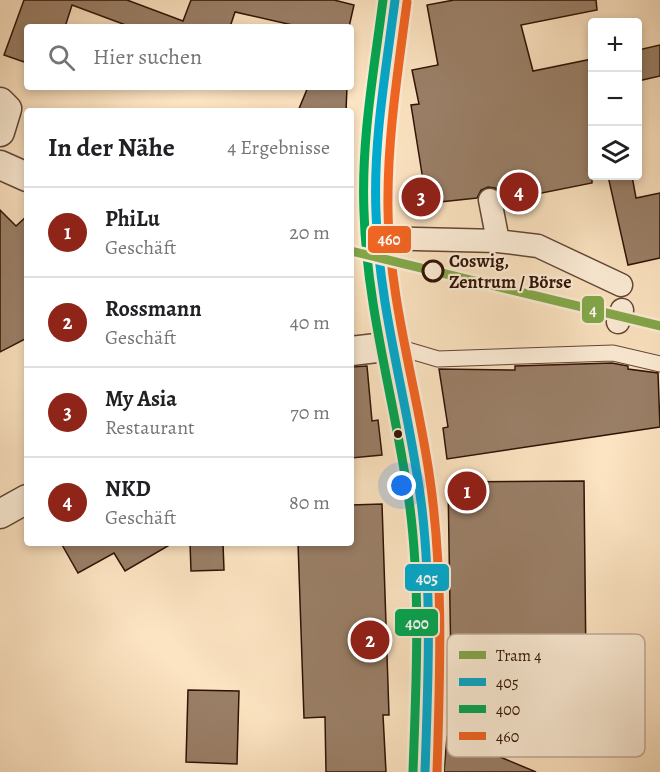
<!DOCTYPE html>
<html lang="de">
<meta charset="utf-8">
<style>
body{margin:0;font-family:Alegreya,serif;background:#f2f2f2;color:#202124}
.controls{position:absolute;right:18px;top:18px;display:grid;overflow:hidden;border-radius:6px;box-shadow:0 3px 9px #0003}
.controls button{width:54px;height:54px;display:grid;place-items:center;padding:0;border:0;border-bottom:2px solid #e0e0e0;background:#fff;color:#202124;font:30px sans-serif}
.you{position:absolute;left:402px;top:486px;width:21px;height:21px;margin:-15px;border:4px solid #fff;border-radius:50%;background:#1a73e8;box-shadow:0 0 0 9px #1a73e833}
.badge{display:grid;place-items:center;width:39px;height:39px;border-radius:50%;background:#8f2418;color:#fff;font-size:20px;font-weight:700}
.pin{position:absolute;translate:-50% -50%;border:3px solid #fff;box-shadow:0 2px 6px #0006}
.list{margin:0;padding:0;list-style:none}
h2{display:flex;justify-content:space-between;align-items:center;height:78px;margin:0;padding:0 24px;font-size:26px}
h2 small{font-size:20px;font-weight:400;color:#757577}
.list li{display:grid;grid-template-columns:39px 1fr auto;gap:18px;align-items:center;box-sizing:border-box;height:90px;padding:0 24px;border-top:2px solid #e0e0e0}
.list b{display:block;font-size:22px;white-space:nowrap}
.list p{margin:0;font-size:20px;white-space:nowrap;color:#757577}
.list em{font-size:20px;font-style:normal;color:#757577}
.icon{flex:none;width:33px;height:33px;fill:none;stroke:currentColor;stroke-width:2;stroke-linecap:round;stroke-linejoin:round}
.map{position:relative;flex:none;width:660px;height:772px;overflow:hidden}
.search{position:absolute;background:#fff;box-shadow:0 3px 9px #0003;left:24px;top:24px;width:330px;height:66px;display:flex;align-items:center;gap:15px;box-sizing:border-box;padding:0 21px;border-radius:6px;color:#757577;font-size:22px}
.panel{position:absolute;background:#fff;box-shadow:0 3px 9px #0003;left:24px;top:108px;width:330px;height:438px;border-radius:6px}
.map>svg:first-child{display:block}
</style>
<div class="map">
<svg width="660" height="772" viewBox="0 0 660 772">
<rect width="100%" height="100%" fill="#fce3c1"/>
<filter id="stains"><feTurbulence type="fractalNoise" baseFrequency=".00333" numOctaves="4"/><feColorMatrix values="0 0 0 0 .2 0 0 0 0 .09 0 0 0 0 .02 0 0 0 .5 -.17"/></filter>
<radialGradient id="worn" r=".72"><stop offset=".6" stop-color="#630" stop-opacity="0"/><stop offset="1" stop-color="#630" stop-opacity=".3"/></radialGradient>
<path fill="#9a7f67" stroke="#301205" stroke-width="1.5" d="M24,0H127L183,21L191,0H334L354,5L349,27H301L235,12L230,27H131L72,5L65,27H27V63L4,55Z
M454,0H596L597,10L521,25L533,71L592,59V183L507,200L506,193L502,194L495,188L488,187L481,190L477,198L412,205L409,182L423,180L411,105L419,104L412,70L438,65L427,5Z
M660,45V76L638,81V50Z
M308,87H347L346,111H298Z
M608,176H632L636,198L660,193V258L628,265Z
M0,210L16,226L27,216V338L0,352Z
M612,363L628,366V369L658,373L660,427L447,459L443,428L448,427L439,369L515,370V366Z
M367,366L372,421L378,420L382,455L351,458V367Z
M584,481L586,667L451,668L448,482Z
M382,504L389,715H383L386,772H326L325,717L304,718L298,543H351V505Z
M61,543H173L125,571L114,553L78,573Z
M190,543H223L224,570L191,571Z
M188,690L239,691L237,764L186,762Z
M447,737L481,738V749L536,772H444Z"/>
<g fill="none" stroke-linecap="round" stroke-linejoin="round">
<defs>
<path id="service" d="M394,346L438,359L613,353L660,364"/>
<path id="pedestrian" d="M490,200L498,241
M376,238L498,241L538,246L621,285
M618,322L622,310"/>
<path id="minor" d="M0,102L7,109L0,132
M0,165L27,177
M351,351L394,346
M0,514L27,499"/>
<path id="secondary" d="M395,0C385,79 371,160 377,240C382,316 405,397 417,473C433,572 428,672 425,772"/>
</defs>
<use href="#service" stroke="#634634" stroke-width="17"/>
<use href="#pedestrian" stroke="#634634" stroke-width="25"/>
<use href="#minor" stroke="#634634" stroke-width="31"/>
<use href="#secondary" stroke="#301205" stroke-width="35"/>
<use href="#service" stroke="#fdedd7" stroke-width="15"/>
<use href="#pedestrian" stroke="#fdedd7" stroke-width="22"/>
<use href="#minor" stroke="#fdedd7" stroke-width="28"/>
<use href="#secondary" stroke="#fdedd7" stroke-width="33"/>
<defs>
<path id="bus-1" d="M395,0C386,70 373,142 376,213C379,313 410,409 422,509C432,596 428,684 425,772"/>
<path id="bus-2" d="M383,0C374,70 361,141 364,212C367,313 397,409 410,508C421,595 416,684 413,772"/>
<path id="bus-3" d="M407,2C398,70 387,140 388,209C389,299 416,385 429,473C444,572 440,672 437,772"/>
</defs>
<use href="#bus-1" stroke="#fdedd7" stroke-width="14"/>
<use href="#bus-2" stroke="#fdedd7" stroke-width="14"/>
<use href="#bus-3" stroke="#fdedd7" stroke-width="14"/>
<use href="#bus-1" stroke="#00a9ce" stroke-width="9"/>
<use href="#bus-2" stroke="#00a651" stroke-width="9"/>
<use href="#bus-3" stroke="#f26522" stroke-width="9"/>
<defs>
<path id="tram-1" d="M351,251L660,326"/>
</defs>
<use href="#tram-1" stroke="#fdedd7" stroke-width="14"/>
<use href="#tram-1" stroke="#83a849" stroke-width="9"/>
</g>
<circle fill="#fdedd7" stroke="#301205" stroke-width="3" cx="433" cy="271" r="10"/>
<circle fill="#301205" stroke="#fdedd7" stroke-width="2" cx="398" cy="434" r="5"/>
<g text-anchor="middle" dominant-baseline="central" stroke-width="4.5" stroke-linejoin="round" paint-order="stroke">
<g font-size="18" font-weight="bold" fill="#301205" stroke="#fdedd7" text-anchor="start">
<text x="449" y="261">Coswig,<tspan x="449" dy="21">Zentrum / Börse</tspan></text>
</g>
</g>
<rect x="447" y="634" width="198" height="123" rx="9" fill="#fdedd7" stroke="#c0ab98" stroke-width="1.5"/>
<rect x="459" y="651" width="27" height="8" fill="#83a849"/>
<rect x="459" y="678" width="27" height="8" fill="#00a9ce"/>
<rect x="459" y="705" width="27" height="8" fill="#00a651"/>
<rect x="459" y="732" width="27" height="8" fill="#f26522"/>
<g font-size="16" fill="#301205">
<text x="496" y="661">Tram 4</text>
<text x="496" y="688">405</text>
<text x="496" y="715">400</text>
<text x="496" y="742">460</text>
</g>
<g stroke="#fdedd7" stroke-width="2">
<rect x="367" y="225" width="45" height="29" rx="6" fill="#f26522"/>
<rect x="581" y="295" width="24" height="29" rx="6" fill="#83a849"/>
<rect x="404" y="563" width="46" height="29" rx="6" fill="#00a9ce"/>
<rect x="394" y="608" width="45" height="29" rx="6" fill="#00a651"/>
</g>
<g font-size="16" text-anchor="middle" font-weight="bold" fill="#fff">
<text x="389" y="245">460</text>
<text x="593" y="316">4</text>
<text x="427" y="584">405</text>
<text x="417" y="629">400</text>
</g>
<rect width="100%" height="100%" filter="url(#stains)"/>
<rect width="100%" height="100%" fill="url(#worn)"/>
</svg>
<div class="controls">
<button>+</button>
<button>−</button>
<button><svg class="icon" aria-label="layers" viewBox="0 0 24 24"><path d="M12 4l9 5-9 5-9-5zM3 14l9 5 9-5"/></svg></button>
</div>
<div class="you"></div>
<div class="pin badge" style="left:467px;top:491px">1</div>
<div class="pin badge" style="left:370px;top:640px">2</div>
<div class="pin badge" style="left:421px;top:197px">3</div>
<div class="pin badge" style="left:519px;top:192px">4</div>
<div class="search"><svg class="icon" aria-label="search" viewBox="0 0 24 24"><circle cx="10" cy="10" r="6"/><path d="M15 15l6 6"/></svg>Hier suchen</div>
<section class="panel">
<h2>In der Nähe<small>4 Ergebnisse</small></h2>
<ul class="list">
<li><span class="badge">1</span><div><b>PhiLu</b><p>Geschäft</p></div><em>20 m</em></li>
<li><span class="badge">2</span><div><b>Rossmann</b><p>Geschäft</p></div><em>40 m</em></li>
<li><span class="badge">3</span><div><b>My Asia</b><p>Restaurant</p></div><em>70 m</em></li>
<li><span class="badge">4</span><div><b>NKD</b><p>Geschäft</p></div><em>80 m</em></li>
</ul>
</section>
</div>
